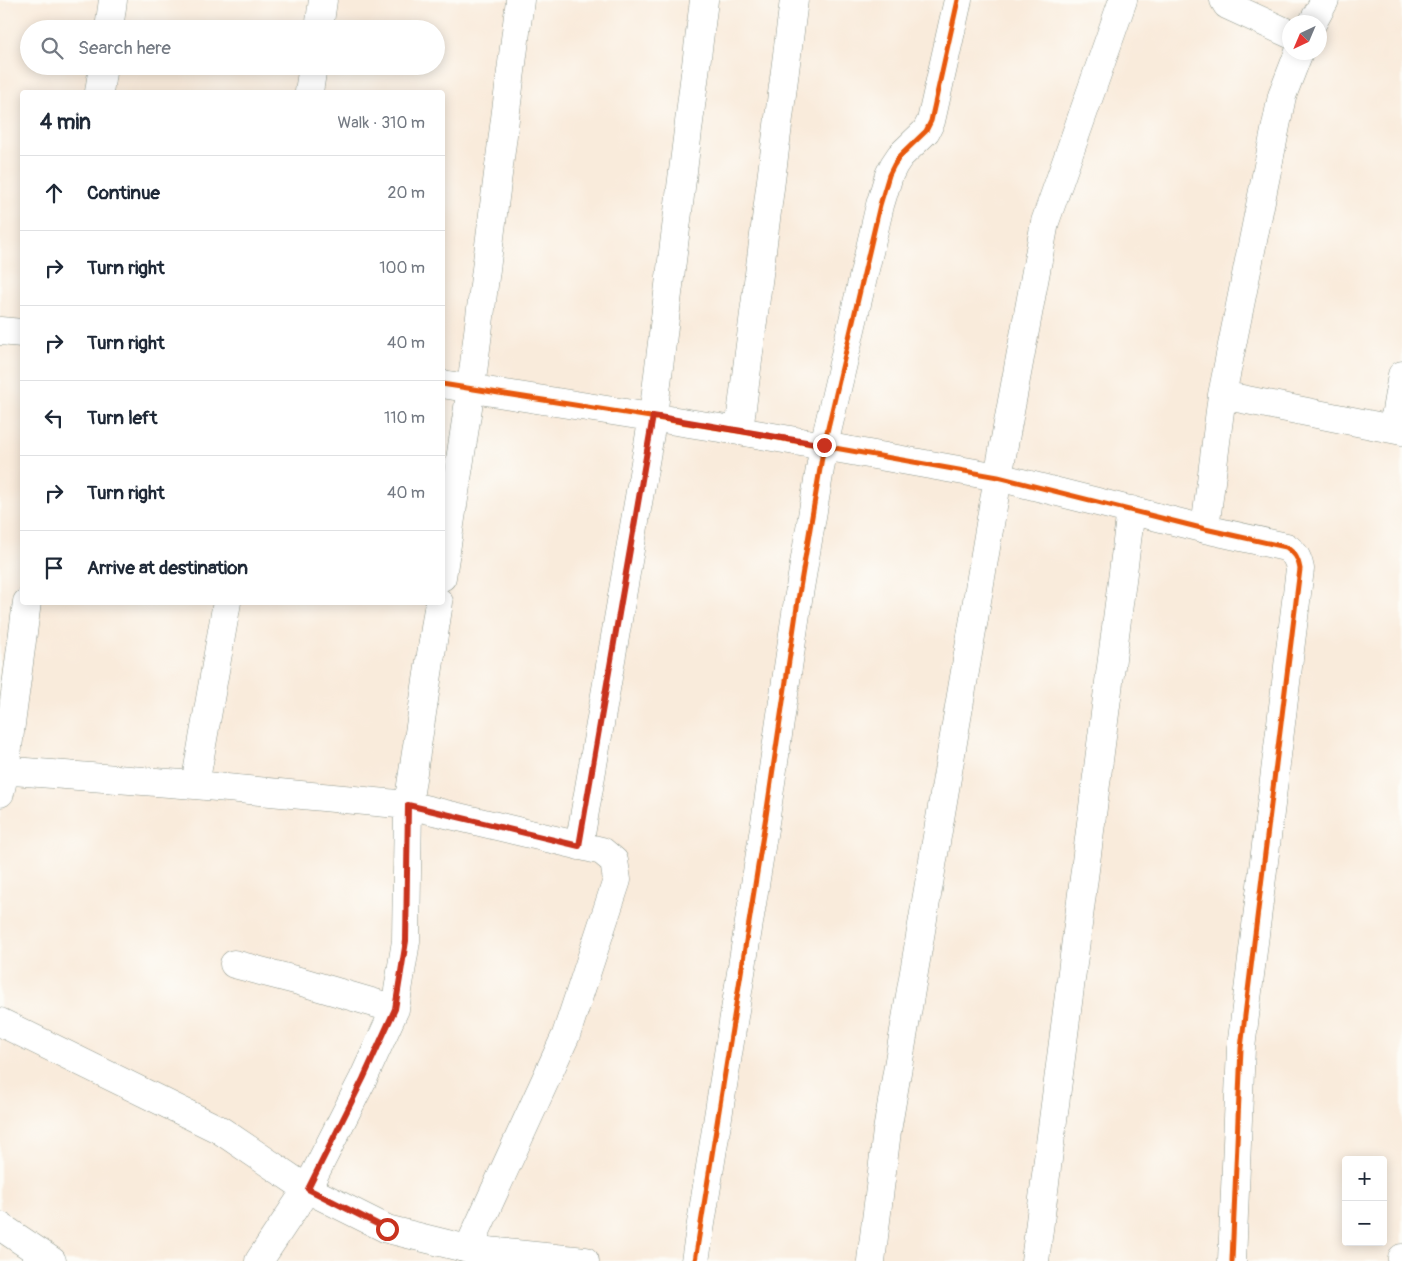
<!DOCTYPE html>
<meta charset="utf-8">
<style>
body{margin:0;font-family:Pangolin,sans-serif;background:#f2f2f3;color:#1f2937}
.controls{position:absolute;right:15px;bottom:15px;display:grid;overflow:hidden;border-radius:5px;box-shadow:0 2px 12px #0003}
.controls button{width:45px;height:45px;display:grid;place-items:center;padding:0;border:0;border-bottom:1px solid #e0e1e3;background:#fff;color:#1f2937;font:25px sans-serif}
.compass{position:absolute;left:1282px;top:15px;width:45px;height:45px;border-radius:50%;background:#fff;box-shadow:0 2px 12px #0003;rotate:224deg}
.stop{position:absolute;width:15px;height:15px;margin:-11px;border:4px solid #c8321e;border-radius:50%;background:#fff}
.stop.end{background:#c8321e;border-color:#fff;box-shadow:0 1px 5px #0008}
.list{margin:0;padding:0;list-style:none}
h2{display:flex;justify-content:space-between;align-items:center;height:65px;margin:0;padding:0 20px;font-size:21px}
h2 small{font-size:16px;font-weight:400;color:#747a83}
.list li{display:grid;grid-template-columns:32px 1fr auto;gap:15px;align-items:center;box-sizing:border-box;height:75px;padding:0 20px;border-top:1px solid #e0e1e3}
.list b{display:block;font-size:19px;white-space:nowrap}
.list em{font-size:16px;font-style:normal;color:#747a83}
.icon{flex:none;width:28px;height:28px;fill:none;stroke:currentColor;stroke-width:2;stroke-linecap:round;stroke-linejoin:round}
.map{position:relative;flex:none;width:1402px;height:1261px;overflow:hidden}
.search{position:absolute;background:#fff;box-shadow:0 2px 12px #0003;left:20px;top:20px;width:425px;height:55px;display:flex;align-items:center;gap:12px;box-sizing:border-box;padding:0 18px;border-radius:28px;color:#747a83;font-size:19px}
.panel{position:absolute;background:#fff;box-shadow:0 2px 12px #0003;left:20px;top:90px;width:425px;height:515px;border-radius:5px}
.map>svg:first-child{display:block}
</style>
<div class="map">
<svg width="1402" height="1261" viewBox="0 0 1402 1261">
<rect width="100%" height="100%" fill="#fdfcf7"/>
<filter id="ink" filterUnits="userSpaceOnUse"><feTurbulence type="fractalNoise" baseFrequency=".02" numOctaves="2"/><feDisplacementMap in="SourceGraphic" scale="10" xChannelSelector="R" yChannelSelector="G"/><feConvolveMatrix kernelMatrix="1 2 1 2 8 2 1 2 1" color-interpolation-filters="sRGB"/></filter>
<filter id="wash" filterUnits="userSpaceOnUse"><feTurbulence type="fractalNoise" baseFrequency=".0096" numOctaves="4" result="noise"/><feDisplacementMap in="SourceGraphic" scale="20" xChannelSelector="R" yChannelSelector="G"/><feGaussianBlur stdDeviation="1.12" result="paint"/><feColorMatrix in="noise" values="0 0 0 0 0 0 0 0 0 0 0 0 0 0 0 0 0 1.4 0 .05"/><feComposite in="paint" operator="in"/></filter>
<g filter="url(#wash)">
<rect width="100%" height="100%" fill="#f9ebdb"/>
</g>
<g filter="url(#ink)">
<g fill="none" stroke-linecap="round" stroke-linejoin="round">
<defs>
<path id="minor" d="M1224,0L1227,5L1290,34
M1313,22L1325,0
M109,29L113,0
M319,29L323,0
M99,92L103,66
M309,92L313,66
M0,331L22,333
M442,384L739,431L998,477L1205,529L1286,547C1295,553 1298,558 1300,569L1241,1048L1232,1261
M1222,395L1402,431
M1393,429L1402,375
M739,431L794,0
M1205,529L1222,395L1282,96L1299,52
M442,577L471,388L520,0
M0,770L195,785L408,805L602,851L614,861L617,880L566,1035L468,1249
M195,785L227,602
M0,793L5,770L27,602
M579,846L653,416L704,0
M234,964L299,981L395,1009
M0,1022L220,1130L307,1189L387,1229L468,1249L585,1261
M0,1226L52,1261
M259,1261L307,1189L363,1079L395,1009L406,941L408,805L439,602
M695,1261L766,816L798,600L824,445L880,205L889,175L894,165L900,156L926,131L931,121L958,0
M871,1261L887,1131L998,477L1045,222L1123,0
M1035,1261L1131,510
M1402,1261V1258"/>
</defs>
<use href="#minor" stroke="#8c9488" stroke-width="29"/>
<use href="#minor" stroke="#fff" stroke-width="28"/>
<defs>
<path id="cycleway" d="M442,384L739,431L998,477L1205,529L1286,547C1295,553 1298,558 1300,569L1241,1048L1232,1261
M695,1261L766,816L798,600L824,445L880,205L889,175L894,165L900,156L926,131L931,121L958,0"/>
</defs>
<use href="#cycleway" stroke="#fdfcf7" stroke-width="8"/>
<use href="#cycleway" stroke="#e8590c" stroke-width="5"/>
</g>
</g>
<g fill="none" stroke-linecap="round" stroke-linejoin="round" filter="url(#ink)">
<path stroke="#c8321e" stroke-width="6" d="M387,1229L308,1189L363,1079L395,1009L406,941L408,805L579,846L653,416L824,445"/>
</g>
</svg>
<div class="controls">
<button>+</button>
<button>−</button>
</div>
<svg class="compass" viewBox="-18 -18 36 36"><path d="M0-13l5 13h-10z" fill="#e53935"/><path d="M0 13l5-13h-10z" fill="#747a83"/></svg>
<div class="stop" style="left:387px;top:1229px"></div>
<div class="stop end" style="left:824px;top:445px"></div>
<div class="search"><svg class="icon" aria-label="search" viewBox="0 0 24 24"><circle cx="10" cy="10" r="6"/><path d="M15 15l6 6"/></svg>Search here</div>
<section class="panel">
<h2>4 min<small>Walk · 310 m</small></h2>
<ul class="list">
<li><svg class="icon" aria-label="ahead" viewBox="0 0 24 24"><path d="M12 20V5M6 11l6-6 6 6"/></svg><div><b>Continue</b></div><em>20 m</em></li>
<li><svg class="icon" aria-label="right" viewBox="0 0 24 24"><path d="M7 20v-9h11M14 6l5 5-5 5"/></svg><div><b>Turn right</b></div><em>100 m</em></li>
<li><svg class="icon" aria-label="right" viewBox="0 0 24 24"><path d="M7 20v-9h11M14 6l5 5-5 5"/></svg><div><b>Turn right</b></div><em>40 m</em></li>
<li><svg class="icon" aria-label="left" viewBox="0 0 24 24"><path d="M17 20v-9H6M10 6l-5 5 5 5"/></svg><div><b>Turn left</b></div><em>110 m</em></li>
<li><svg class="icon" aria-label="right" viewBox="0 0 24 24"><path d="M7 20v-9h11M14 6l5 5-5 5"/></svg><div><b>Turn right</b></div><em>40 m</em></li>
<li><svg class="icon" aria-label="arrive" viewBox="0 0 24 24"><path d="M6 21V4h12l-3 4 3 4H6"/></svg><div><b>Arrive at destination</b></div></li>
</ul>
</section>
</div>
